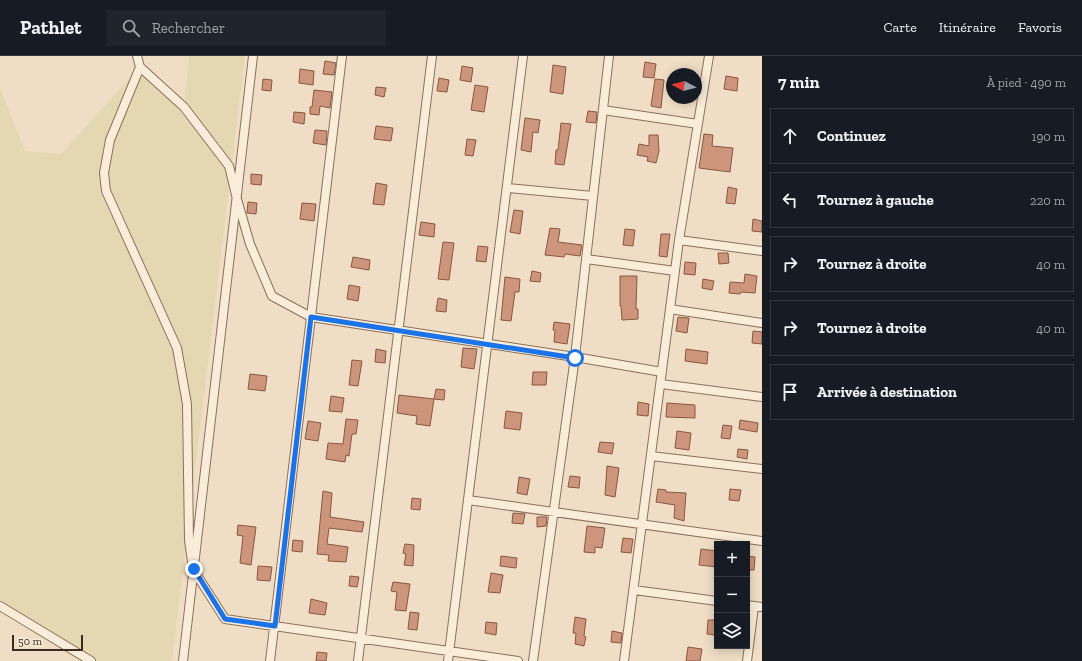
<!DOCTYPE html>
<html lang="fr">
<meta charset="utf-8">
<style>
body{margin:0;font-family:"Zilla Slab",serif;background:#20242c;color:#f1f3f6}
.controls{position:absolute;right:12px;bottom:12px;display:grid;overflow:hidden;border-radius:0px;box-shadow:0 2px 10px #0003}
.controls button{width:36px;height:36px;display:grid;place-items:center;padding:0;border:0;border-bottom:1px solid #363941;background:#171b24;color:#f1f3f6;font:20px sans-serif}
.compass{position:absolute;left:666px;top:12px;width:36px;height:36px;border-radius:50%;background:#171b24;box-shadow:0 2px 10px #0003;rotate:277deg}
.scale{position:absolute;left:12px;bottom:10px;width:71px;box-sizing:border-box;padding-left:4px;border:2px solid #3a2a1f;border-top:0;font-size:11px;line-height:14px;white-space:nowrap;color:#3a2a1f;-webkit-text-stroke:3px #f6e9d5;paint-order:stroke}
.stop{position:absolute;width:12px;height:12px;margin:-9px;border:3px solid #1a73e8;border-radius:50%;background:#fff}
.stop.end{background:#1a73e8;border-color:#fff;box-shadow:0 1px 4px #0008}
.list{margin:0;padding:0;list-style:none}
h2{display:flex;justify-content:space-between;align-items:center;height:52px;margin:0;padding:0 16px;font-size:17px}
h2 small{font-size:13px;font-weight:400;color:#9ea1a6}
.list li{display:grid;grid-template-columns:26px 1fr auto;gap:12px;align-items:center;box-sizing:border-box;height:56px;margin:0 8px 8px;padding:0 8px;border:1px solid #363941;border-radius:0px}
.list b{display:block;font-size:15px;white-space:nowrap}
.list em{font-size:13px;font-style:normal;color:#9ea1a6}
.icon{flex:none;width:22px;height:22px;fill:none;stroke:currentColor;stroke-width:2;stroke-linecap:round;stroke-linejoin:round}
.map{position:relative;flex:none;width:762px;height:605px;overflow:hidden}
header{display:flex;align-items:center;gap:24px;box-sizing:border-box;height:56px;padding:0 20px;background:#171b24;border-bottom:1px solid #363941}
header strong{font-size:19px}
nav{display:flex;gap:22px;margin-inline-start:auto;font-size:14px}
.search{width:280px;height:36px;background:#20242c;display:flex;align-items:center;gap:10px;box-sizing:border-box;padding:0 14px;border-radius:0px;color:#9ea1a6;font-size:15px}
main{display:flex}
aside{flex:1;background:#171b24}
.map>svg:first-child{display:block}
</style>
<header>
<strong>Pathlet</strong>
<div class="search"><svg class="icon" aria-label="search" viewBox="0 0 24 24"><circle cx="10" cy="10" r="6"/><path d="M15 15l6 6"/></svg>Rechercher</div>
<nav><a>Carte</a><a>Itinéraire</a><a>Favoris</a></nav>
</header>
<main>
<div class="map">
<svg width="762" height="605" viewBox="0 0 762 605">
<rect width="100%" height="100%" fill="#efdec5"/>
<path fill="#e4d8b3" d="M189,0H245L172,605H91L0,550V32L25,95L61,98L140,11L184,50Z"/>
<path fill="#cd957b" stroke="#895741" d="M325,5L336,7L334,19L323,18Z
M645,6L656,8L654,22L643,21Z
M553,9L566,11L563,38L550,36Z
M462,10L473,12L471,26L460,24Z
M300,13L314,15L313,29L299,27Z
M726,20L738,22L737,35L724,33Z
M439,22L449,24L447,36L437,35Z
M263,23L272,24L271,35L262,34Z
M655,23L664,24L661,52L651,50Z
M475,29L488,31L484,56L471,54Z
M376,31L386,32L384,41L375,39Z
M314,34L332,36L330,52L320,50L319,59L310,58V51H312Z
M588,55L597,56L596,67L586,66Z
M294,56L305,57L304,68L293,66Z
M525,62L540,64L538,77L533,76L531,96L521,94Z
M561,67L571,68L564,109L555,108L556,94H558Z
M376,70L393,72L391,85L374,83Z
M315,74L327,75L326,89L313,87Z
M704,78L713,79L712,90L733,92L730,116L699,112Z
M649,79H658L659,95L656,107L647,105L648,101L637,99L639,88L649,90Z
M467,83L476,84L473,100L465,99Z
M251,118L262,119L261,129L251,128Z
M376,127L387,129L384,149L373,148Z
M728,131L737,133L735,148L726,147Z
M248,146L257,147L256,158L247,157Z
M302,147L316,148L314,165L300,163Z
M514,154L523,155L520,178L510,176Z
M753,163L762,165V176L752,175Z
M421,166L435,168L434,181L419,179Z
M550,172L560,173L558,186L582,189L580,200L565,198L564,201L545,199Z
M625,173L635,174L633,190L623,189Z
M661,178H670L667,201L659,200Z
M443,186L454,187L449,224L438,223Z
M478,190L488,191L486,206L476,205Z
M718,197H728L729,207L719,208Z
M353,201L370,204L369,214L351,211Z
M685,206L696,207L695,219L684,218Z
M532,215L541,217L540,226L530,225Z
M745,218L757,220L755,237L741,236L740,238L729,237L730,226L744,227Z
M620,220H637L636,253H638V263L622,264L621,250H620Z
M505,221L520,223L519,236H515L511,265L501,264Z
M703,223L714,225L712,234L702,232Z
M349,229L360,231L358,245L347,243Z
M438,242L447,244L446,256L436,255Z
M678,261L689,262L687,277L676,275Z
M554,266L570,268L567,288L554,286L555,274H553Z
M753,275L762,276V288L752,287Z
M463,292L477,293L474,313L461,311Z
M376,293L386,295L385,307L375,306Z
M686,293L708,296L707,308L685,305Z
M352,304L362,305L358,330L349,329Z
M533,316H547L546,329H532Z
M250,318L267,320L265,335L248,333Z
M436,333L445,334L444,344L434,343Z
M399,339L434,343L430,370L416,368L417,360L397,357Z
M331,340L344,342L342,356L329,355Z
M638,346L649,348L648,360L637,359Z
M667,347L695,349V362L666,361Z
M506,355L522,357L520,374L504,372Z
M346,363L358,364L356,378H352L349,400L346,399L345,406L326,403L328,387L343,388Z
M740,364L758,367L757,376L739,373Z
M308,365L321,367L318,385L305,383Z
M723,369L732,370L730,383L721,382Z
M677,375L691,377L689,394L675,392Z
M600,386L614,387L612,398L598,396Z
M738,393L748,394L747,403L737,401Z
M607,410L619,412L615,441L605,439Z
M570,420L580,421L579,432L568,431Z
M519,421L530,423L527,439L517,437Z
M658,433L666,434V436L686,437L684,465L674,462L675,449L656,446Z
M730,433L741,434L739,445L729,444Z
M323,435L332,437L330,461L364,466L362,476L329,472L327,488L348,491L346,506L328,505L329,499L317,498Z
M412,442L421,443L420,454L411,453Z
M513,457L525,458L523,468L512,467Z
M537,461H547L546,470L537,471Z
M238,469L256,471L251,509L240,507L243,480L237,479Z
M587,470L605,472L602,492L595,491V497L584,496Z
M623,482L633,483L631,497L621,496Z
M293,484L303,485L302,496L292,495Z
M405,488L414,489L413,510L404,509L406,498L403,497Z
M701,493L717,495V511L699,509Z
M501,500L517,502L516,512L500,510Z
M747,500L755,501L754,514H747Z
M258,510L272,511L270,525L257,524Z
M491,517L503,519L500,537L488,536Z
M350,520L359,521L357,531L349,530Z
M393,526L410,528L406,555L395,554L397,536L391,535Z
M311,543L327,547L325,559L309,557Z
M410,556L419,557L417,574L408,573Z
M575,561L586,563L584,580L586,581L584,590L575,588L576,577H573Z
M708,564H717L715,579L707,578Z
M486,566L497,567L496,579L485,577Z
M612,575L622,577L621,587L611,586Z
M688,591L702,593L700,605H686Z
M317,596L327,597L326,605H316Z"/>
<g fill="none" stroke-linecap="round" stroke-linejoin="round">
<defs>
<path id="minor" d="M137,0L140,11L184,51L229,110L237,143L250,188L272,240L311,261L575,301L662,316
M140,11L110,84L104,117L106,135L177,292L187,348L189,484L193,513L225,563L518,605
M603,54L698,68
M507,132L593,140
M679,184L762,195
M586,203L675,215
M670,253L762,267
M661,328L762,341
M651,400L762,413
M468,444L762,485
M634,534L717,545
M747,549L762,551
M0,550L91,605
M183,605L253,0
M270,605L342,0
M358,605L432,0
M448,605L523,0
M533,605L575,301L609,0
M624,605L679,184L709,0
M747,605L754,550"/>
</defs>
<use href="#minor" stroke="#8a705b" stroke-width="10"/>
<use href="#minor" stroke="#f9ecd9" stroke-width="8"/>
</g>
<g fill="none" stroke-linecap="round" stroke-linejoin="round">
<path stroke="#1a73e8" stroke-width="5" d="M194,513L225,563L275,570L311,261L575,302"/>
</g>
</svg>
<div class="controls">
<button>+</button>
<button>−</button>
<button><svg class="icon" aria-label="layers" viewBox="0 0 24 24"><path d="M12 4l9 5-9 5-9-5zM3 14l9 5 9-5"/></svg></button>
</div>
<svg class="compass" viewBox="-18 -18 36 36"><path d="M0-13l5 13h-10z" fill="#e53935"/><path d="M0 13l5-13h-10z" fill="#9ea1a6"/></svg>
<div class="scale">50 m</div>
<div class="stop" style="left:575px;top:302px"></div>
<div class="stop end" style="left:194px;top:513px"></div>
</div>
<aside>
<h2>7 min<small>À pied · 490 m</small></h2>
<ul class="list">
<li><svg class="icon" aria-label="ahead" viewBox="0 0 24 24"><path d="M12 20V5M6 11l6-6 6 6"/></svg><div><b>Continuez</b></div><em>190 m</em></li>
<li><svg class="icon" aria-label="left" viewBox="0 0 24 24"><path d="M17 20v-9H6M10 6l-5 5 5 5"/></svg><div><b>Tournez à gauche</b></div><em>220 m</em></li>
<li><svg class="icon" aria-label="right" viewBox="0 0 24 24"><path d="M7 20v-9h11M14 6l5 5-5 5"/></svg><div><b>Tournez à droite</b></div><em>40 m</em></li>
<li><svg class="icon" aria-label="right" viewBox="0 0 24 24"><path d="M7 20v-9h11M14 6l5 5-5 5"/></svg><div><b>Tournez à droite</b></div><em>40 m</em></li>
<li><svg class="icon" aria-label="arrive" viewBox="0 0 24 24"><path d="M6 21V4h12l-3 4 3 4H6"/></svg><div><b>Arrivée à destination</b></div></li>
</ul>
</aside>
</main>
